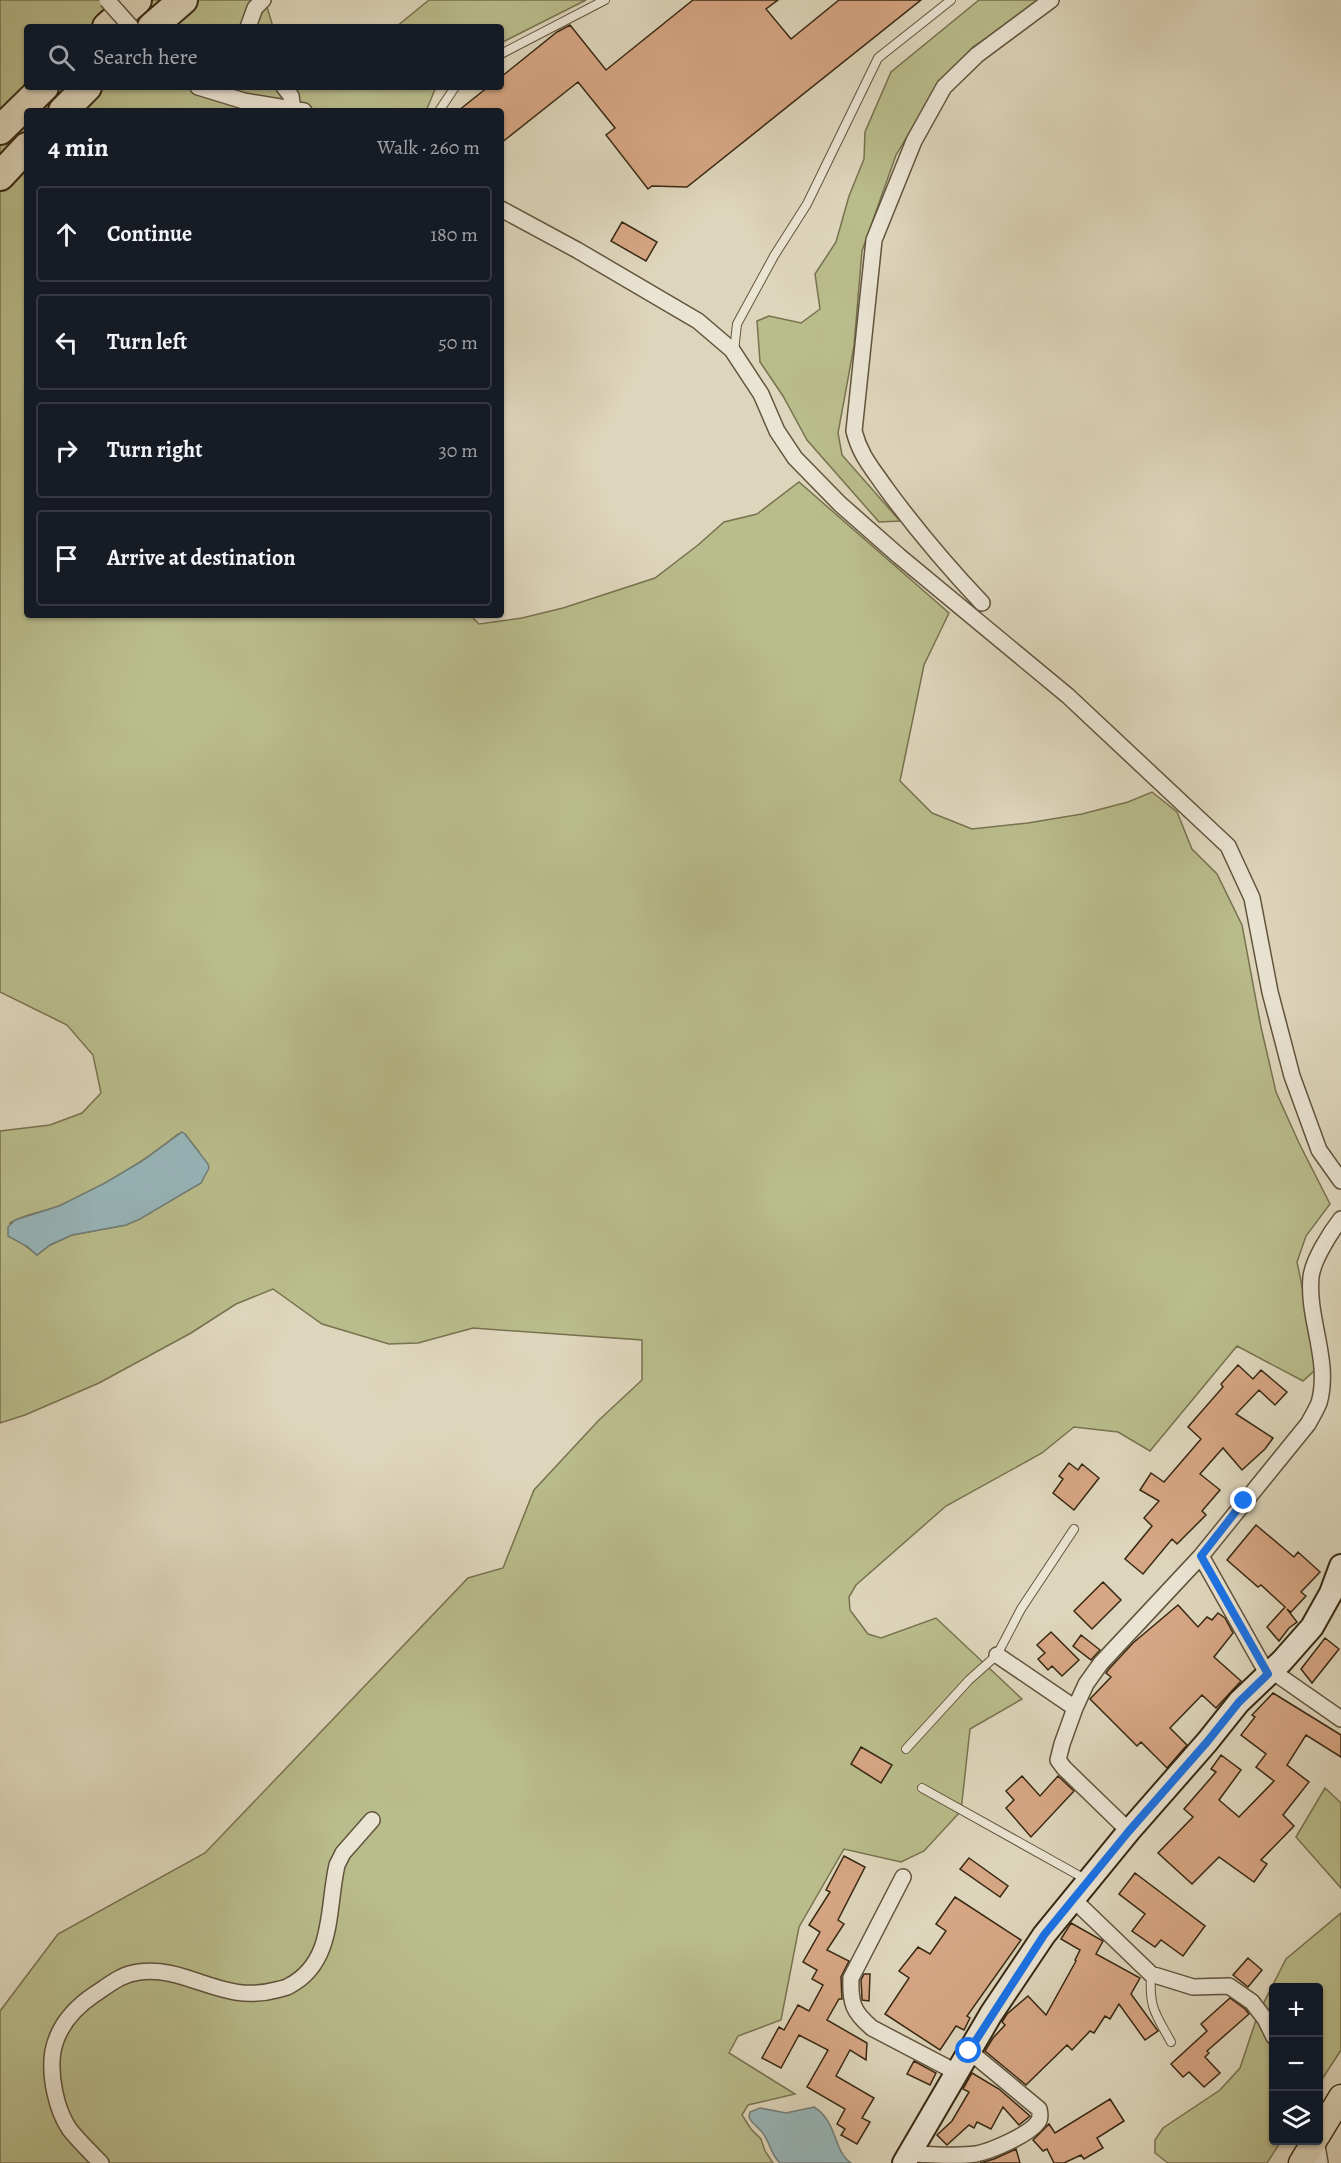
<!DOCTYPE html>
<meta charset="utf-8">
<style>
body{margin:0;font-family:Alegreya,serif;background:#20242c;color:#f1f3f6}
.controls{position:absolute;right:18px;bottom:18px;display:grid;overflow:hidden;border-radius:6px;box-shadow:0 2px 4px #0004}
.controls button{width:54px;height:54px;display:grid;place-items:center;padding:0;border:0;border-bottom:2px solid #363941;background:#171b24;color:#f1f3f6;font:30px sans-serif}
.stop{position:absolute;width:18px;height:18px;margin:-14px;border:4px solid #1a73e8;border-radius:50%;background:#fff}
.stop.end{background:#1a73e8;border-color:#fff;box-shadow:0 2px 6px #0008}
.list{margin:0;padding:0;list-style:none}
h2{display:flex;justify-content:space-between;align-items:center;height:78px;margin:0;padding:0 24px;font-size:26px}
h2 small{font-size:20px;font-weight:400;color:#9ea1a6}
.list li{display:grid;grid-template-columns:39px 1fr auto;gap:18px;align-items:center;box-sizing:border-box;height:96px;margin:0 12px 12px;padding:0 12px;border:2px solid #363941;border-radius:6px}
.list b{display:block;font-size:22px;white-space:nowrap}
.list em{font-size:20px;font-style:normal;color:#9ea1a6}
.icon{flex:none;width:33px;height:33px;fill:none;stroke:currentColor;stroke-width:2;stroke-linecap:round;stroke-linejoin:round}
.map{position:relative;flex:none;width:1341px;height:2163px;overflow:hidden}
.search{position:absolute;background:#171b24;box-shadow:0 2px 4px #0004;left:24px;top:24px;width:480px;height:66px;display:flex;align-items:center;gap:15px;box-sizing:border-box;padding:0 21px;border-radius:6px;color:#9ea1a6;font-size:22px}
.panel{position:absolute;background:#171b24;box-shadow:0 2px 4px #0004;left:24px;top:108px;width:480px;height:510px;border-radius:6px}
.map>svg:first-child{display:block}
</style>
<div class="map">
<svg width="1341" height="2163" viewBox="0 0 1341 2163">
<rect width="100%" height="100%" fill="#ded6bc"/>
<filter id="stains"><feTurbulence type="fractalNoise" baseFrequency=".00333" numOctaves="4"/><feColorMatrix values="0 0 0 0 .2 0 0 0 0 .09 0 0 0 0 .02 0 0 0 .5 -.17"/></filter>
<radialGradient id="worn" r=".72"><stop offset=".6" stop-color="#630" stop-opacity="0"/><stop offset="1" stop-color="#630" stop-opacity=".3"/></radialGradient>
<path fill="#b9bc8b" stroke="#78724f" stroke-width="1.5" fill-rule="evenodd" d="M0,0H265L273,27H27V87H436L426,111H27V615H470L479,624L522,618L563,608L655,578L698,545L724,522L757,514L799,482L949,613L924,665L900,781L932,813L972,829L1028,823L1082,814L1128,802L1152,792L1177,812L1192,849L1217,874L1242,925L1261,1027L1276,1092L1299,1143L1330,1204L1306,1236L1297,1262L1317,1357L1314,1371L1303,1381L1237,1346L1150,1451L1118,1432L1074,1427L1042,1453L946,1506L856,1585L849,1597L850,1610L868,1634L881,1638L936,1618L1022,1699L970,1729L961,1811L924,1851L901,1862L844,1849L799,1927L781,2020L738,2036L729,2053L795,2094L748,2105L742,2115L751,2129L761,2139L765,2151L773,2163H0V2011L58,1934L205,1853L468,1578L503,1568L534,1490L599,1420L642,1380V1340L473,1328L418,1343L389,1344L322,1324L273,1289L236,1304L191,1333L99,1383L25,1415L0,1423V1131L50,1125L82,1113L101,1093L93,1055L67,1025L0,992ZM178,1134H185L199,1152L201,1183L126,1225L72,1235L50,1245L37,1255L22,1243L10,1223C25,1214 43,1212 59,1206C98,1190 145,1161 178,1134Z
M429,0H586L501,43V27H396Z
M979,0H1042L973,47L939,83L896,155L862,251L854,346L838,433L842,455L900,521L879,522L807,440L783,396L760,362L757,321L769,316L801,323L820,309L815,274L836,242L849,196L864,159L865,132L891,72Z
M1325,1788L1341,1803V1888L1296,1837Z
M1341,1913V2050L1319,2084L1318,1988H1274V2140L1281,2141L1267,2163H1168L1155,2153V2140L1163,2128L1220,2090L1240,2068L1258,2014L1286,1959Z"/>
<path fill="#97b6bb" stroke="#717e78" stroke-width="1.5" d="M182,1132L185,1134L208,1164L209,1168L201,1183L140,1219L126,1225L72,1235L50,1245L37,1255L28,1247L8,1236V1227L15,1220L59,1206L105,1183L142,1161Z
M814,2107C838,2122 833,2151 851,2163H780C771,2155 770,2142 762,2132C757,2126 752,2124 749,2117L750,2112L760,2108L786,2113Z"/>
<path fill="#d7a684" stroke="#382913" stroke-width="1.5" d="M693,0H778L766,9L791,39L839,0H921L687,187L652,186L648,189L606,135L615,128L578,82L501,143V111H458L488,87H501V77L557,32L570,25L606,70Z
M622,222L657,242L646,261L611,241Z
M1238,1365L1253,1379L1261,1370L1287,1392L1275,1405L1259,1390L1236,1414L1273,1438L1265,1449L1242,1470L1223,1448L1200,1474L1220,1490L1202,1511L1206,1515L1177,1544L1172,1539L1143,1574L1125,1559L1152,1526L1144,1518L1159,1501L1140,1490L1151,1473L1164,1482L1201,1439L1188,1427L1223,1387L1221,1384Z
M1069,1463L1078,1470L1082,1464L1099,1478L1074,1510L1053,1493L1063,1479L1059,1476Z
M1256,1525L1294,1557L1298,1552L1320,1572L1301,1592L1306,1596L1291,1612L1287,1609L1297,1622L1289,1628L1279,1641L1267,1627L1285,1607L1261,1585L1258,1587L1227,1560Z
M1103,1582L1121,1600L1092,1629L1074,1611Z
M1178,1605L1198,1627L1207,1617L1212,1620L1218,1613L1225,1618L1233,1633L1214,1657L1241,1681L1216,1708L1202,1695L1170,1728L1187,1745L1167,1768L1141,1742L1137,1746L1090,1699L1111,1677L1106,1673L1109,1669L1133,1643Z
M1051,1632L1079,1660L1062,1676L1052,1666L1048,1670L1038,1659L1045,1653L1037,1645Z
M1081,1635L1100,1650L1091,1660L1073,1646Z
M1325,1638L1339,1649L1312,1683L1301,1669Z
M1273,1693L1341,1735V1757L1306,1735L1287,1765L1309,1782L1283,1815L1294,1826L1261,1860L1267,1864L1254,1882L1219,1857L1192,1884L1158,1853L1193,1817L1184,1809L1216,1772L1211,1769L1221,1755L1241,1770L1219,1800L1239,1817L1274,1781L1256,1767L1266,1754L1241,1735L1255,1717L1252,1715Z
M861,1747L892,1765L881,1783L851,1764Z
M1022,1776L1040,1796L1058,1776L1074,1791L1031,1837L1006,1808L1014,1800L1006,1791Z
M844,1856L865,1867L838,1920L844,1924L827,1950L849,1961L841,1977L842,1999H839L827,2020L867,2043L866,2060L850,2050L836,2076L874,2098L862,2118L870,2122L857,2144L841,2135L845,2129L837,2124L845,2109L807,2087L828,2050L799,2035L781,2068L762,2058L779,2027L784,2030L798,2005L809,2011L823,1985L812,1979L817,1970L803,1962L820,1932L809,1925L830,1892L826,1890Z
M969,1858L1008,1886L1000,1897L960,1869Z
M1135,1873L1205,1926L1183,1956L1161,1940L1155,1947L1132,1931L1145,1914L1119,1894Z
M955,1897L1021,1940L967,2016L970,2018L964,2030L956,2026L940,2050L885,2014L909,1978L899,1971L918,1947L930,1954L946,1931L936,1924Z
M1071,1923L1103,1941L1096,1954L1140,1978L1131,1994L1158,2031L1145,2040L1119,2004L1110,2019L1105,2016L1094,2033L1090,2031L1072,2050L1067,2045L1026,2085L985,2051L993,2038L1005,2025L1002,2022L1007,2014L1028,1996L1046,2015L1076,1961L1075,1960L1080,1950L1061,1939Z
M1248,1958L1262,1970L1248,1987L1233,1975Z
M864,1974H870L869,2001L862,2000V1998L861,1980Z
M1230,1998L1245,2009L1249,2014L1207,2051L1209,2053L1205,2057L1220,2073L1204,2087L1189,2072L1183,2077L1171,2064L1207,2031L1201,2024Z
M914,2061L936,2073L930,2085L907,2074Z
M972,2073L999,2089L1030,2116L1019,2125L1003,2107L991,2129L977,2122L974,2128L969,2125L947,2145L937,2135L952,2121L969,2092L963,2089Z
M1110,2099L1124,2121L1097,2138L1103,2148L1084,2159L1081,2155L1064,2163H1054L1047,2149L1043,2151L1033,2140L1049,2124L1055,2133Z
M1016,2149L1020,2163H980L994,2159Z"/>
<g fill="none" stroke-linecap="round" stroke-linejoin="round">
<defs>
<path id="lane" d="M501,54L605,0
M439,111L455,87
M734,351L737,324L774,256L807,204L878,58L951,0
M906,1749L969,1680L997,1655L1021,1609L1074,1529
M922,1788L1087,1880
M1151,1974C1149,2008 1155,2013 1171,2042"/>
<path id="street" d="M248,27L255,8L263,0
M198,87L244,101L304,111
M284,87L291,96L293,109
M501,209L577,250L698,321L732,350L761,394L777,431L795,458L840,504L899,556L1068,696L1228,846L1252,898L1270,992L1292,1076L1319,1150L1341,1181
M982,603C947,566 915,528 885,487C872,468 860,455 854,431L874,240L914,141L944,87L977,55L1051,0
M1201,1556L1268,1675
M997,1655L1075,1708
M1272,1671L1341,1719
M1129,1831L1064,1768L1058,1760L1062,1744L1075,1708L1086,1684L1101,1663L1201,1556L1308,1424C1312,1417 1316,1410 1319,1403C1331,1361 1307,1319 1311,1277C1313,1260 1330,1233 1341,1219
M903,1877L851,1978C850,2003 853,2012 872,2028L956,2072
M1073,1899L1151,1974L1193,1987L1229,1986L1252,2002L1265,2019L1274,2037
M1316,2140L1320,2163
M910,2154C932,2154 955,2157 976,2154C991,2151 1029,2135 1038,2122C1041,2118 1040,2113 1039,2109L969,2051
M101,2163C91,2153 79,2141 70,2130C56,2110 49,2075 53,2051C58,2026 74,2008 95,1994C109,1985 121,1974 139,1972C186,1965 223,2005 276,1990C280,1989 286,1988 289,1986C335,1962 327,1908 337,1865L343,1853L372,1820"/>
<path id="secondary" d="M904,2163L991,2014L1044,1935L1129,1831L1207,1742L1239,1702L1282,1661L1312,1627L1331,1593L1341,1566"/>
<path id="primary" d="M1318,2135L1341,2097
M1301,2163L1315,2140"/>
<path id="highway" d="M107,27L137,0
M152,27L183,0
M63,111L87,87
M0,130L44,87
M0,176L27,147"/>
</defs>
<use href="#lane" stroke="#62543d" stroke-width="10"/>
<use href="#street" stroke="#62543d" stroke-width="18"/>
<use href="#secondary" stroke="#382913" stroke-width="26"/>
<use href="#primary" stroke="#382913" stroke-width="27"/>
<use href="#highway" stroke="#382913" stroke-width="32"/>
<use href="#lane" stroke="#eae4d3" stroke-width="8"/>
<use href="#street" stroke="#eae4d3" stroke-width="15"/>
<use href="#secondary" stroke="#eae4d3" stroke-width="22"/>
<use href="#primary" stroke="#ded6bc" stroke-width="24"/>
<use href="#highway" stroke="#ded6bc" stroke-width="28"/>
<defs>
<path id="street-bridge" d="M107,0L131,27"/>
</defs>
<use href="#street-bridge" stroke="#62543d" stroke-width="18" stroke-linecap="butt"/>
<use href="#street-bridge" stroke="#eae4d3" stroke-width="15"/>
</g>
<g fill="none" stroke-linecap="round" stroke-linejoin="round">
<path stroke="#1a73e8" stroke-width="8" d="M969,2051L1044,1935L1129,1831L1207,1742L1239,1702L1268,1674L1201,1556L1244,1501"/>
</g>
<rect width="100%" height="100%" filter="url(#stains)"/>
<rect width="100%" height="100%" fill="url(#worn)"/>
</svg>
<div class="controls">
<button>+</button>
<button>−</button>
<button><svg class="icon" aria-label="layers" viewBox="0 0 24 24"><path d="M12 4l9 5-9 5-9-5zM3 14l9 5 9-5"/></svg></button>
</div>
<div class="stop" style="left:969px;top:2051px"></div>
<div class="stop end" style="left:1244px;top:1501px"></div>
<div class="search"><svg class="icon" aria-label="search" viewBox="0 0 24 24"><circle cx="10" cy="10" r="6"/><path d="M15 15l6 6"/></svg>Search here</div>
<section class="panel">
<h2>4 min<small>Walk · 260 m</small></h2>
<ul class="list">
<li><svg class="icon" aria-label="ahead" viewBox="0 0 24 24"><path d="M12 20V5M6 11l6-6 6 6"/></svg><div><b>Continue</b></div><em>180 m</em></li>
<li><svg class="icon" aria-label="left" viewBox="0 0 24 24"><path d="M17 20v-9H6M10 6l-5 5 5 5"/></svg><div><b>Turn left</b></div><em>50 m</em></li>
<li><svg class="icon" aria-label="right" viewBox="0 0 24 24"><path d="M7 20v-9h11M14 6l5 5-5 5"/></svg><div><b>Turn right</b></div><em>30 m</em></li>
<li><svg class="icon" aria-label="arrive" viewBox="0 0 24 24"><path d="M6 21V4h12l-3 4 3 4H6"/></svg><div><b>Arrive at destination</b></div></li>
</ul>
</section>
</div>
